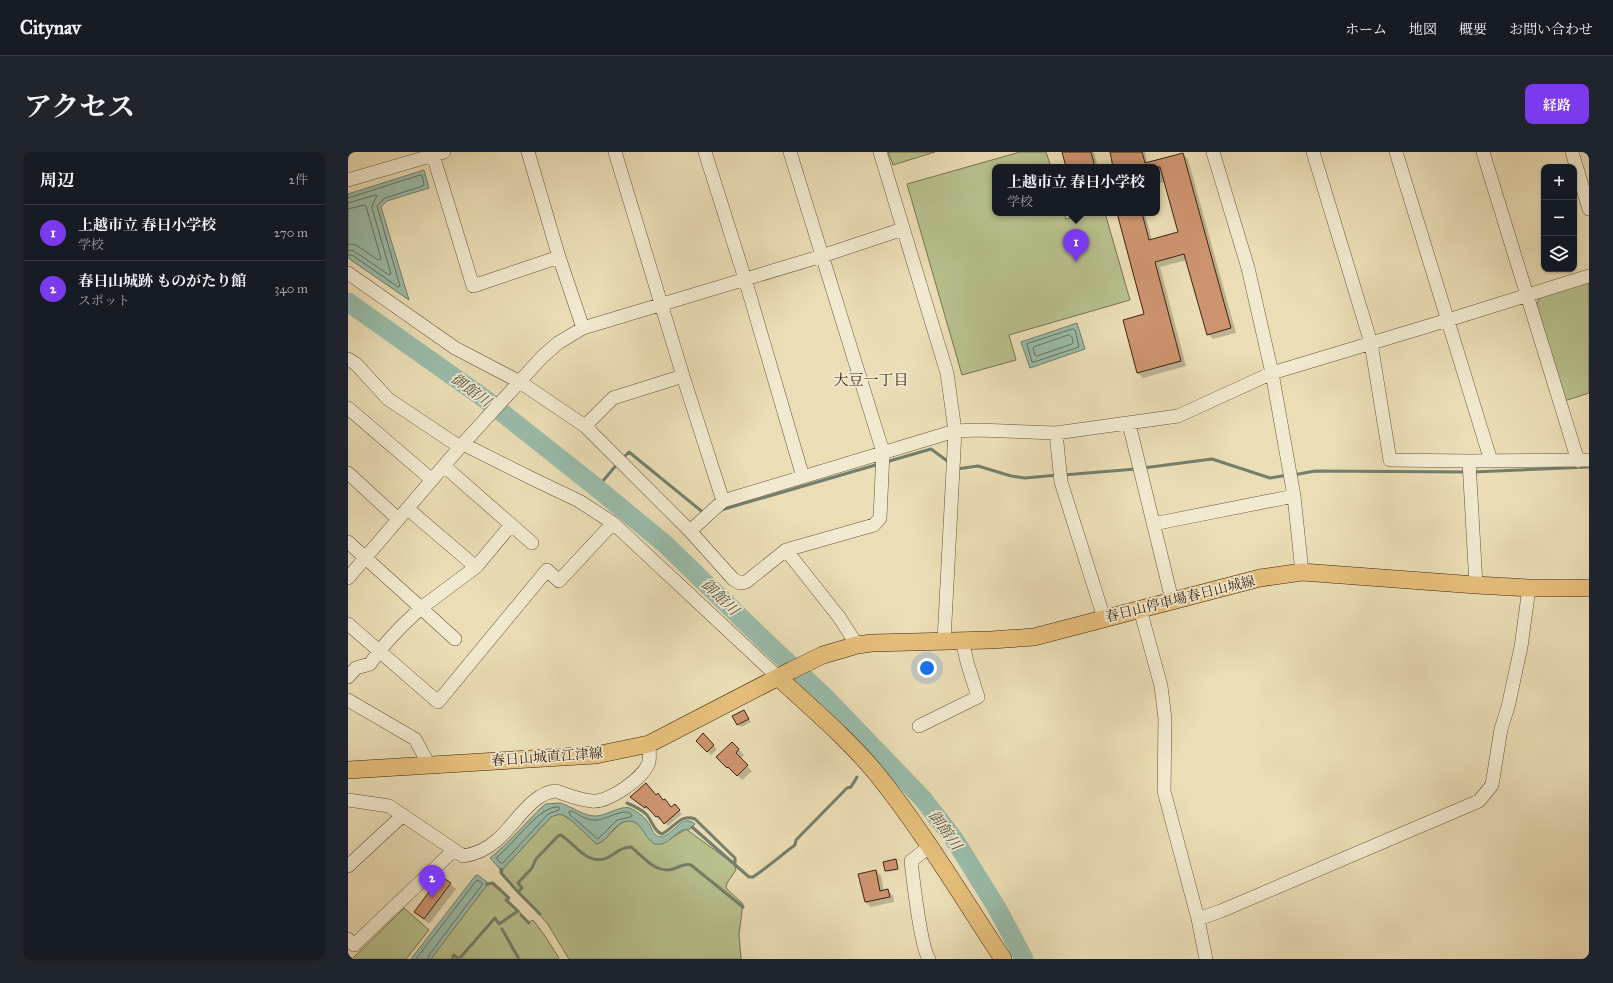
<!DOCTYPE html>
<html lang="ja">
<meta charset="utf-8">
<style>
body{margin:0;font-family:"IM FELL Great Primer","Noto Serif JP",serif;background:#20242c;color:#f1f3f6}
.controls{position:absolute;right:12px;top:12px;display:grid;overflow:hidden;border-radius:8px;box-shadow:0 1px 3px #0004}
.controls button{width:36px;height:36px;display:grid;place-items:center;padding:0;border:0;border-bottom:1px solid #363941;background:#171b24;color:#f1f3f6;font:20px sans-serif}
.you{position:absolute;left:579px;top:516px;width:14px;height:14px;margin:-10px;border:3px solid #fff;border-radius:50%;background:#1a73e8;box-shadow:0 0 0 6px #1a73e833}
.badge{display:grid;place-items:center;width:26px;height:26px;border-radius:50%;background:#7c3aed;color:#fff;font-size:13px;font-weight:700}
.pin{position:absolute;translate:-50% -33px;filter:drop-shadow(0 1px 2px #0008)}
.pin::after{content:'';position:absolute;top:21px;width:14px;height:12px;background:inherit;clip-path:polygon(0 0,100% 0,50% 100%)}
.popup{position:absolute;left:644px;top:12px;width:168px;height:52px;box-sizing:border-box;display:grid;place-content:center;border-radius:8px;background:#171b24;filter:drop-shadow(0 1px 3px #0005);font-size:13px;white-space:nowrap;color:#9ea1a6}
.popup b{font-size:15px;color:#f1f3f6}
.popup::after{content:'';position:absolute;left:50%;top:100%;margin-left:-8px;border:8px solid transparent;border-top-color:#171b24}
.list{margin:0;padding:0;list-style:none}
h2{display:flex;justify-content:space-between;align-items:center;height:52px;margin:0;padding:0 16px;font-size:17px}
h2 small{font-size:13px;font-weight:400;color:#9ea1a6}
.list li{display:grid;grid-template-columns:26px 1fr auto;gap:12px;align-items:center;box-sizing:border-box;height:56px;padding:0 16px;border-top:1px solid #363941}
.list b{display:block;font-size:15px;white-space:nowrap}
.list p{margin:0;font-size:13px;white-space:nowrap;color:#9ea1a6}
.list em{font-size:13px;font-style:normal;color:#9ea1a6}
.icon{flex:none;width:22px;height:22px;fill:none;stroke:currentColor;stroke-width:2;stroke-linecap:round;stroke-linejoin:round}
.map{position:relative;flex:none;width:1241px;height:807px;overflow:hidden;border-radius:8px}
header{display:flex;align-items:center;gap:24px;box-sizing:border-box;height:56px;padding:0 20px;background:#171b24;border-bottom:1px solid #363941}
header strong{font-size:19px}
nav{display:flex;gap:22px;margin-inline-start:auto;font-size:14px}
.intro{display:flex;align-items:center;justify-content:space-between;box-sizing:border-box;height:96px;padding:0 24px}
h1{margin:0;font-size:28px}
.button{padding:10px 18px;border-radius:8px;background:#7c3aed;color:#fff;font-size:14px;font-weight:700}
main{display:flex;gap:24px;padding:0 24px}
aside{flex:1;background:#171b24;border-radius:8px;box-shadow:0 1px 3px #0004}
.map>svg:first-child{display:block}
</style>
<header>
<strong>Citynav</strong>
<nav><a>ホーム</a><a>地図</a><a>概要</a><a>お問い合わせ</a></nav>
</header>
<div class="intro"><h1>アクセス</h1><a class="button">経路</a></div>
<main>
<aside>
<h2>周辺<small>2件</small></h2>
<ul class="list">
<li><span class="badge">1</span><div><b>上越市立 春日小学校</b><p>学校</p></div><em>270 m</em></li>
<li><span class="badge">2</span><div><b>春日山城跡 ものがたり館</b><p>スポット</p></div><em>340 m</em></li>
</ul>
</aside>
<div class="map">
<svg width="1241" height="807" viewBox="0 0 1241 807">
<rect width="100%" height="100%" fill="#ebdeb6"/>
<filter id="stains"><feTurbulence type="fractalNoise" baseFrequency=".005" numOctaves="4"/><feColorMatrix values="0 0 0 0 .2 0 0 0 0 .09 0 0 0 0 .02 0 0 0 .5 -.17"/></filter>
<radialGradient id="worn" r=".72"><stop offset=".6" stop-color="#630" stop-opacity="0"/><stop offset="1" stop-color="#630" stop-opacity=".3"/></radialGradient>
<path fill="#b8c18d" stroke="#7a724e" d="M540,0H587L545,13Z
M672,0H698L703,15H647V61H716L718,67L741,61H757L782,148L661,183L668,208L614,223L559,32Z
M1241,130V241L1216,249L1188,155L1191,146Z
M211,662C222,664 240,684 248,692C261,691 273,658 289,672C295,677 300,685 305,691L322,687L338,677L387,713L388,718L379,731L378,736L395,752L391,782L393,807H221L199,771L154,722L155,717L203,665Z
M144,732L161,747L160,748L181,770L185,768L197,784L211,806L209,807H82L139,733Z
M56,756L81,778L58,807H4Z"/>
<path fill="#99bcaa" stroke="#737f6c" d="M76,18L81,36L39,49L33,55L61,148L0,106V42Z
M729,171L737,197L682,216L673,190Z
M212,651C223,654 237,665 249,664C259,663 274,653 282,656C288,659 295,663 299,669C304,675 304,683 312,685C326,684 333,660 347,672L341,678C330,674 321,695 308,692C298,691 294,668 281,669C266,669 262,688 249,692C239,685 225,667 215,663C211,661 206,664 203,665L155,717H152L142,706L143,705C162,690 177,671 195,654L198,652Z
M130,723L139,730V733L83,807H63L127,724Z"/>
<path fill="#0003" d="M715,0H746L750,15H719Z
M763,0H797L800,12L835,2L840,7L888,181L865,187L860,182L839,108L812,115L838,214L795,226L790,221L797,163L770,61H797L804,88L831,81L817,30L809,32V15H767Z
M396,559L403,570L393,575L390,572Z
M355,583L369,597L363,603L349,589Z
M384,591L396,603L392,607L404,619L394,628L386,619L385,621L369,605Z
M308,644L323,656H329L334,662L320,674L313,666L311,668L302,657L300,658L286,648Z
M547,709L550,718L539,720L538,718Z
M528,719L533,724L536,739L540,738L545,744L546,750L523,755L517,750Z
M102,732L108,737L81,772L67,760Z"/>
<g fill="none" stroke-linecap="round" stroke-linejoin="round">
<path stroke="#6a705c" stroke-width="1" d="M0,46L72,23L74,24L76,32L75,34L37,46L29,54L52,134L50,135L4,103H0
M0,51L27,43L29,44L25,51L24,56L43,122L41,123L6,99L0,98
M0,57L16,53L18,54L33,107L30,108L8,93L0,92
M725,177L727,178L731,195L686,210H684L679,192Z
M721,183L724,185L725,190L724,192L689,204L687,203L685,197L686,195Z
M207,655H211V658L200,662L155,711H152L149,707V705C166,692 188,658 207,655Z
M224,659C231,663 240,669 248,668C259,668 277,654 284,663L283,665L269,668L250,687L222,663L221,660Z
M68,807L128,729L130,728L134,731V733L81,803L80,807"/>
<path stroke="#737f6c" stroke-width="3" d="M274,307L281,300L357,362
M538,310L583,297L602,311
M795,316L864,307L922,326L940,323
M609,317L630,314L663,324L677,326L710,323
M1125,320L1241,315
M715,323L788,317
M945,323L967,319L1117,320
M249,336L270,311
M373,358L531,312
M279,651C286,654 293,657 298,662C304,668 306,680 314,682C326,676 333,661 347,667L387,706V711
M344,675L401,725H405C420,715 432,704 447,693L448,688L499,636L503,635L509,625
M153,717V721L170,740L174,736L170,731L184,716L188,707L210,684L213,683C227,692 241,716 261,705C270,700 271,696 283,695C296,705 307,722 325,717C331,715 337,711 343,713L395,755
M170,740L192,762
M173,763L181,771
M154,777L171,807
M104,807L106,803L111,807L147,766L151,772L170,759L158,748L161,746L145,731L139,732"/>
<path stroke="#99bcaa" stroke-width="19" d="M0,150L137,247L249,336L317,392L419,491L478,546L575,647L606,687L649,756L676,807"/>
</g>
<path fill="#ce9470" stroke="#3b240f" d="M714,0H743L747,15H718Z
M762,0H794L797,11L835,1L883,176L859,183L836,102L807,110L833,209L789,221L775,168L796,162L769,61H794L801,88L830,80L812,15H765Z
M396,558L401,567L389,573L384,564Z
M355,581L366,593L359,600L348,589Z
M384,590L391,597L388,601L400,613L389,624L380,615L379,616L368,605Z
M298,631L308,643L310,641L315,648L317,647L323,655L327,652L332,658L316,672L310,664L308,665L298,654L297,656L282,645Z
M548,707L550,717L537,719L535,710Z
M528,718L532,739L540,737L542,745L517,750L510,722Z
M93,724L103,731L76,767L66,760Z"/>
<g fill="none" stroke-linecap="round" stroke-linejoin="round">
<defs>
<path id="minor" d="M84,0L125,134L211,105
M180,0L211,105L235,176
M267,0L335,224L375,349
M357,0L397,127L455,325
M532,0L599,221L607,279L596,489
M865,0L900,116L924,221L946,344L954,420
M965,0L1023,191L1042,308L1121,309L1241,308
M1048,0L1143,309
M1135,0L1230,309
M1224,0L1241,57
M0,28L96,0
M0,121L107,196L172,230L237,274L342,379L385,427L392,431L398,430L438,398L526,373L532,366L535,300L442,0
M0,207L8,212L40,247L112,295
M0,256L84,328
M781,272L824,448
M237,274L265,246L335,224
M708,281L713,330L756,466
M115,292L183,326L231,349L265,371L430,525
M1121,309L1128,433
M96,314L184,391
M0,321L50,367
M60,357L128,415
M805,372L946,344
M342,379L375,349L607,279L630,278L708,281L830,264L924,221L1100,168L1241,124
M0,390L73,456L128,415L163,373
M438,398L491,465L509,493
M0,426L112,295L194,205L210,191L235,176L474,104L555,77
M792,457L813,534L817,567L816,639L850,767L858,807
M0,472L90,550L199,418L211,429L265,371
M0,525L8,516L22,512C36,491 54,473 73,456L107,487
M0,548L67,587L81,613
M571,574L630,545L619,510L614,488
M0,648L41,654L115,704C129,702 139,697 149,688C166,674 184,640 208,639C219,643 232,648 244,649C260,651 296,626 301,610C302,605 301,597 301,592
M581,695L563,709C565,727 573,796 581,807
M0,714L55,663
M850,767L873,759L1131,649L1144,633L1153,577L1160,555L1173,495L1181,436
M0,787L6,793L106,698"/>
<path id="major" d="M430,525C463,556 499,586 528,621C575,679 614,745 655,807
M0,618L248,603L301,592L444,518L475,503L509,493L524,491L643,488L686,485L912,426L954,420L1128,433L1181,436H1241"/>
</defs>
<use href="#minor" stroke="#675239" stroke-width="14"/>
<use href="#major" stroke="#3b240f" stroke-width="18"/>
<use href="#minor" stroke="#f2ead0" stroke-width="13"/>
<use href="#major" stroke="#e6bf7b" stroke-width="17"/>
</g>
<g text-anchor="middle" dominant-baseline="central" stroke-width="3.5" stroke-linejoin="round" paint-order="stroke">
<g font-size="14" fill="#3b240f" stroke="#f2ead0">
<text transform="translate(832 447) rotate(-14)">春日山停車場春日山城線</text>
<text transform="translate(199 605) rotate(-4)">春日山城直江津線</text>
</g>
<g font-size="15" fill="#3b240f" stroke="#f2ead0">
<text x="523" y="228">大豆一丁目</text>
</g>
<g font-size="15" font-style="italic" fill="#57523e" stroke="#f2ead0">
<text transform="translate(123 238) rotate(36)">御館川</text>
<text transform="translate(372 445) rotate(44)">御館川</text>
<text transform="translate(597 678) rotate(54)">御館川</text>
</g>
</g>
<rect width="100%" height="100%" filter="url(#stains)"/>
<rect width="100%" height="100%" fill="url(#worn)"/>
</svg>
<div class="controls">
<button>+</button>
<button>−</button>
<button><svg class="icon" aria-label="layers" viewBox="0 0 24 24"><path d="M12 4l9 5-9 5-9-5zM3 14l9 5 9-5"/></svg></button>
</div>
<div class="you"></div>
<div class="pin badge" style="left:728px;top:110px">1</div>
<div class="popup"><b>上越市立 春日小学校</b>学校</div>
<div class="pin badge" style="left:84px;top:746px">2</div>
</div>
</main>
